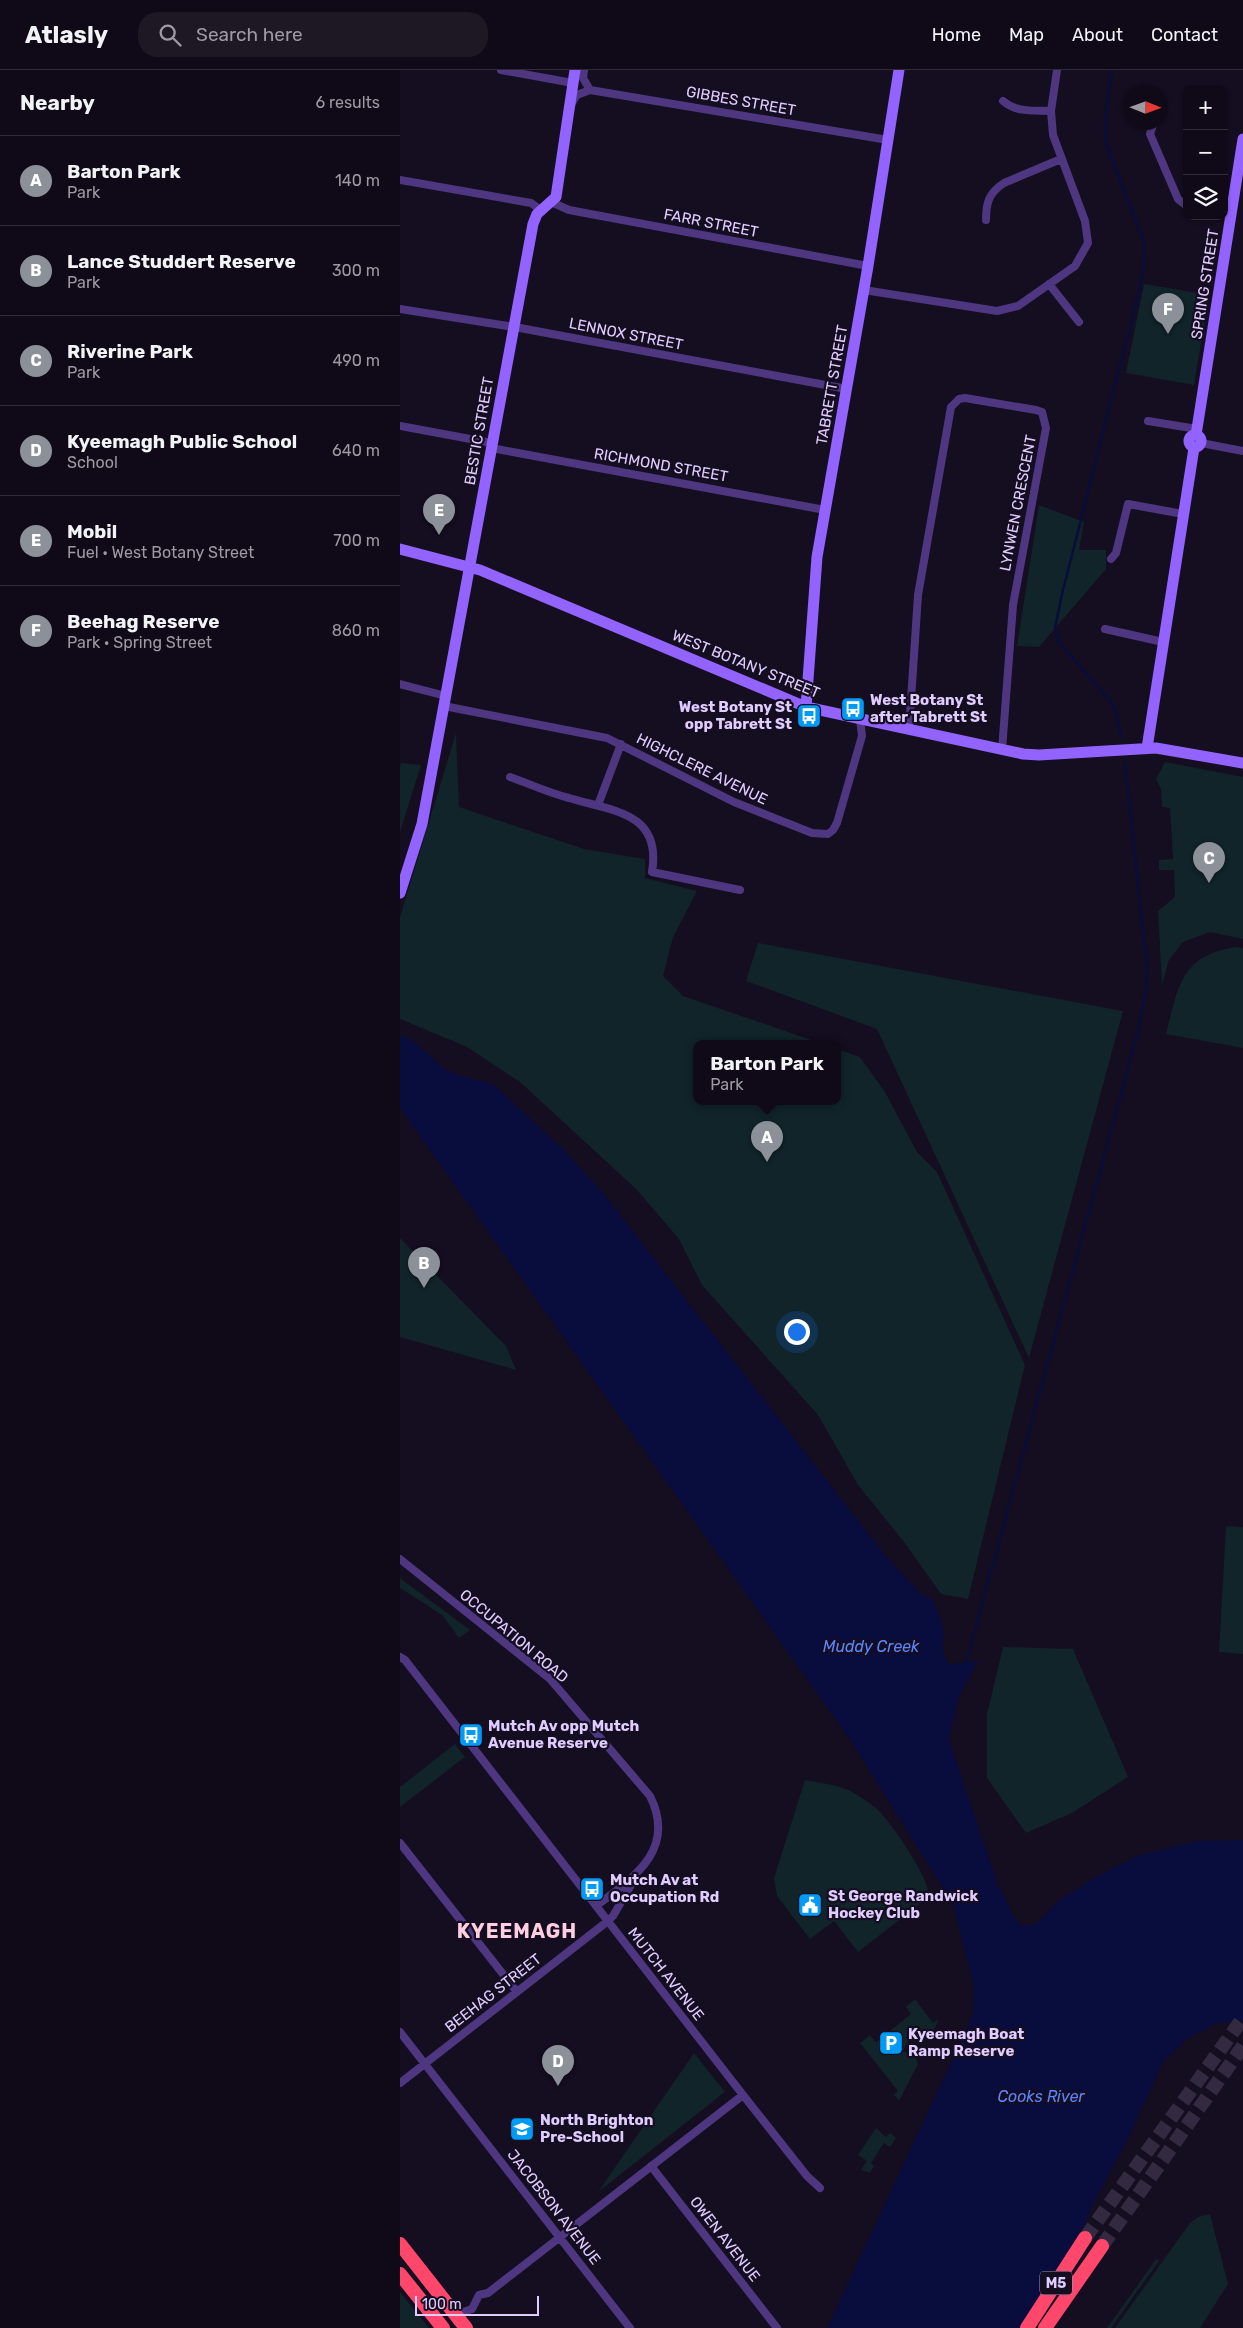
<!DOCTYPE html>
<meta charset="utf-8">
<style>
body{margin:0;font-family:Rubik,sans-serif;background:#1e1825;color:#f1f3f6}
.controls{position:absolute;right:15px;top:15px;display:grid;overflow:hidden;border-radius:10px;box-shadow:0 1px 4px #0004}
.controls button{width:45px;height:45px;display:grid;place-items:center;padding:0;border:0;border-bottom:1px solid #302b37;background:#100a18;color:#f1f3f6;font:25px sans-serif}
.compass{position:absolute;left:723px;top:15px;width:45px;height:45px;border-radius:50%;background:#100a18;box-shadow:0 1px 4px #0004;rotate:91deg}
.scale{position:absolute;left:15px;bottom:12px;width:124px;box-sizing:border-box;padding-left:5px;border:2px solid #e0ccff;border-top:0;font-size:14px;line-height:18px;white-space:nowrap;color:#e0ccff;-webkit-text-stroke:4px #150d20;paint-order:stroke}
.you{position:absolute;left:396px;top:1261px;width:18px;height:18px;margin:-12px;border:4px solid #fff;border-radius:50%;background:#1a73e8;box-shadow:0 0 0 8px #1a73e833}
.badge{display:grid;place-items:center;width:32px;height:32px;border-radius:50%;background:#8c9099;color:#fff;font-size:16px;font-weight:700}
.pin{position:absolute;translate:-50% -41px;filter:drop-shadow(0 1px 2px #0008)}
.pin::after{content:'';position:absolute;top:26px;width:18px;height:15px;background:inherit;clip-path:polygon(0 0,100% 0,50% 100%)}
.popup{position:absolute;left:293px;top:970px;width:148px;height:65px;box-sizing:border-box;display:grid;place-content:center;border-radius:10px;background:#100a18;filter:drop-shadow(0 1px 4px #0005);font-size:16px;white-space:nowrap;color:#9c9aa2}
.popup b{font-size:19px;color:#f1f3f6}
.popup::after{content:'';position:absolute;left:50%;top:100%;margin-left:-10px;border:10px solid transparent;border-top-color:#100a18}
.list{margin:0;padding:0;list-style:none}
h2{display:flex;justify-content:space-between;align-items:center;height:65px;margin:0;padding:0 20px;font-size:21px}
h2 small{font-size:16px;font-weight:400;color:#9c9aa2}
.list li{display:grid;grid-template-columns:32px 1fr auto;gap:15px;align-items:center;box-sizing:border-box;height:90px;padding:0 20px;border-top:1px solid #302b37}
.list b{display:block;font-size:19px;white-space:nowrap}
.list p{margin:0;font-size:16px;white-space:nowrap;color:#9c9aa2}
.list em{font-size:16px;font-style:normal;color:#9c9aa2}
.icon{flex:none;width:28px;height:28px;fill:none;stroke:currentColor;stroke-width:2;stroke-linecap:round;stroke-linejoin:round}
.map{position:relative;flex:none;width:843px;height:2258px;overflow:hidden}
header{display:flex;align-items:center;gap:30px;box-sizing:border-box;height:70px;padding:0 25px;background:#100a18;border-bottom:1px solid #302b37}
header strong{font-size:24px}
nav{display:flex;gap:28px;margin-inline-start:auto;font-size:18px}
.search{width:350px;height:45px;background:#1e1825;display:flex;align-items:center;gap:12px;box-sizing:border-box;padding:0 18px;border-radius:20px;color:#9c9aa2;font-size:19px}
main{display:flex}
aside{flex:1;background:#100a18}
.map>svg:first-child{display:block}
</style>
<header>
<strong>Atlasly</strong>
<div class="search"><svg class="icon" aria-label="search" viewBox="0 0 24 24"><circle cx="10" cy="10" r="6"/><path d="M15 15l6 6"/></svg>Search here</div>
<nav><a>Home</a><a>Map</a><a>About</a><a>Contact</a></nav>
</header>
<main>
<aside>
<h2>Nearby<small>6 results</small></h2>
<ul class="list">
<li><span class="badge">A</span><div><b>Barton Park</b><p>Park</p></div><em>140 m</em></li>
<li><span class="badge">B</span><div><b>Lance Studdert Reserve</b><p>Park</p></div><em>300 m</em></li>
<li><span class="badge">C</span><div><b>Riverine Park</b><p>Park</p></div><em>490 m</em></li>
<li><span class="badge">D</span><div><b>Kyeemagh Public School</b><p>School</p></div><em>640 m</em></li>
<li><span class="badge">E</span><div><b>Mobil</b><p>Fuel · West Botany Street</p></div><em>700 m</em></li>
<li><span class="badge">F</span><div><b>Beehag Reserve</b><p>Park · Spring Street</p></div><em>860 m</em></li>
</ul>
</aside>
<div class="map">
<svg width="843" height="2258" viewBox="0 0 843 2258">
<rect width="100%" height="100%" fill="#150d20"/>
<path fill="#10242a" d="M744,214L809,225L794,315L726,303Z
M639,435L684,452L679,480H706V499L639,577L617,576Z
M56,663L59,737L184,779L245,789V808L297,821L273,867L263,906L283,926L420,973H297V1031H437V979L460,987L485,1022L517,1082L537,1102L625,1295L568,1529L541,1524L504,1472L458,1415L418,1345L302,1215L279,1169L236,1119L120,1012L67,977L0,949V847Z
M765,692L843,707V869L810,862L783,872L769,890L762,915L758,841L775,827L774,800H759V790L773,789L770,738L762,737L761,719L756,709Z
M1,693L21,695L0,762V697Z
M358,873L723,941L629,1288L477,959L346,911Z
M836,877L843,878V978L766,964C778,918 780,885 836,877Z
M0,1168L106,1276L116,1300L0,1267Z
M826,1456L843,1457V1584L819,1582Z
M0,1508L70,1560L59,1568L42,1545L0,1518Z
M603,1577L673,1579L728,1707L672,1743L626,1763L587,1708V1644Z
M55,1674L65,1687L0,1737V1717Z
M405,1710C421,1713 440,1715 454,1723C462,1728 472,1734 479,1741C492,1754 531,1810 529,1827L458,1882L434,1851L410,1869L377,1826L374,1808Z
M515,1929L533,1953L539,1949L529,1969L526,1970L512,1963L503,1981L516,1988L518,1994L499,2031L494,2025L498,2021L460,1973L470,1965L476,1972L511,1944L506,1937Z
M294,1983L325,2022L198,2122Z
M476,2058L486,2067L490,2063L496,2068L490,2077L484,2073L471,2093L474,2096L470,2103L461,2100L467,2091L458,2085Z
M810,2144L828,2214L800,2258H715L790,2153L798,2147Z
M756,2189L759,2191L711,2258H707Z
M0,2222L29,2258H0Z"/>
<path fill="#090d3d" d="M0,966L10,968L45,999L61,1006L93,1014L166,1082L203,1123L485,1485L521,1524L533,1530C536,1539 541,1548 543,1557C545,1571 539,1583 550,1594L578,1591L558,1629L549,1669L599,1818C609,1830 610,1845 621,1856L636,1854L658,1831L694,1808L737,1786L796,1771L843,1770V1951L818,1953L788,1968L763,1992L727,2071L693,2134L679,2168L620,2258H427L573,1945L574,1916L553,1834L451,1671L0,1038Z"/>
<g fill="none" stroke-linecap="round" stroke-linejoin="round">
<path stroke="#090d3d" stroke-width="2.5" d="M712,0L705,49V71L743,169L745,188L739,222L662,524L655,558L658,571L712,633L716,641L721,667
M566,1593L738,962L746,919L747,898L725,692"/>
<path stroke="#332a41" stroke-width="14" stroke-dasharray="14 7" stroke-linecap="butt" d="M685,2168L843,1948
M702,2176L843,1976"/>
<path stroke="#4e3780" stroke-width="8" d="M101,0L173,13
M184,0L183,8L190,20
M603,31C617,43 633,40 651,41
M172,33L177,25L190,20L488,70
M754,52L750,64L778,129L787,136
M0,110L131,133L141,140
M151,132L169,140L468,196
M586,150C586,132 589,123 604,113L661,89
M649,214L679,252
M464,220L597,241L618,236L675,196L688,173L685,151L653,65L651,41L657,0
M0,239L120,258L447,319
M748,351L797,359
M0,356L92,373
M801,373L843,381
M91,378L425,440
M711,489L716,483L728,434L783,444
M705,559L763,572
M0,614L46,626
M44,636L207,668L334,732L412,763L428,764L433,760L437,753L462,666L460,649
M509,660L518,525L551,337L559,329L565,328L636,340L642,342L646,358L613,535L602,680
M110,707C130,714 149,723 169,728C212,741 262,742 252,802L340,820
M198,735L221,674
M0,1489L150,1609L250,1726C277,1780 233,1808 196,1836
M0,1587L5,1590L343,2025L407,2106L420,2118
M0,1773L117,1922
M0,1962L230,2258
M0,2013L208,1851L213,1846L234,1810
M251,2096L377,2258
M53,2239L63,2242L72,2239L79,2225L88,2223L343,2025"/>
<path stroke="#9263ff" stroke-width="11" d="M789 371a6 6 0 1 1 12 0a6 6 0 1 1-12 0Z
M796,365L843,69
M0,479L80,500L406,637L623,684L639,685L756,678L843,693
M406,637L417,487L468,196L499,0
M747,678L794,378
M0,823L22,754L133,154L137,144L156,127L175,0"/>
<path stroke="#ff476c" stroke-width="14" d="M0,2174L66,2258
M0,2204L43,2258
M627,2258L685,2168
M645,2258L702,2176"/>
</g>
<defs>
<symbol id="bus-square" viewBox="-11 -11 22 22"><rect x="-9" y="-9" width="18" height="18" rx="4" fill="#009af7" stroke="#150d20"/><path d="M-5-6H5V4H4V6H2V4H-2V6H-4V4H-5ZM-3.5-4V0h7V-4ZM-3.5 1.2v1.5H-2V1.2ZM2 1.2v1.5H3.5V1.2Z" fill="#fff"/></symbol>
<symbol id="civic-square" viewBox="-11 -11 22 22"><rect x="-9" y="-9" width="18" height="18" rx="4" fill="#009af7" stroke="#150d20"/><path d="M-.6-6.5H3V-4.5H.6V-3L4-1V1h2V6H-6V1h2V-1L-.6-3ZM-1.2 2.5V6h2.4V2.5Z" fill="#fff"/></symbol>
<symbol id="parking-square" viewBox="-11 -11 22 22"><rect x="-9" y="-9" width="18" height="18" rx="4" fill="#009af7" stroke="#150d20"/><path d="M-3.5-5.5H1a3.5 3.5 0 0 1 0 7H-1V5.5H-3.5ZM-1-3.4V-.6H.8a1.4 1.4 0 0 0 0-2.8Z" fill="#fff"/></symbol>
<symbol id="school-square" viewBox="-11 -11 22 22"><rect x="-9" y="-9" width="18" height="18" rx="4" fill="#009af7" stroke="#150d20"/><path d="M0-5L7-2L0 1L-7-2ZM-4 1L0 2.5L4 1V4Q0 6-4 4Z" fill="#fff"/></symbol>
</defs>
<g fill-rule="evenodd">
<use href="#bus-square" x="439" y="625" width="28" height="28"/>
<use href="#bus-square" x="395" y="632" width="28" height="28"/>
<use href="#bus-square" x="57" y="1651" width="28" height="28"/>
<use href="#bus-square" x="178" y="1805" width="28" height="28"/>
<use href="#civic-square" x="396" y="1821" width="28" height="28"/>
<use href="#parking-square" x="477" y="1959" width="28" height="28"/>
<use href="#school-square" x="108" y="2045" width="28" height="28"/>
</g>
<g text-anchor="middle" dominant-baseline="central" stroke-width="4.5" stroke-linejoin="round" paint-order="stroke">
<rect fill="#150d20" stroke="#a393bc" stroke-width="1" x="640" y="2201.5" width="32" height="23" rx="4"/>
<g font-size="14" font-weight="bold" fill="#e0ccff">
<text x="656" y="2213">M5</text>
</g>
<g font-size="15" fill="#e0ccff" stroke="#150d20">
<text transform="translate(341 31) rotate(10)">GIBBES STREET</text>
<text transform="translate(311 153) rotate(11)">FARR STREET</text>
<text transform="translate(805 214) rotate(-81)">SPRING STREET</text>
<text transform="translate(226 264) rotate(11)">LENNOX STREET</text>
<text transform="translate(432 315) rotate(-80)">TABRETT STREET</text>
<text transform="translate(79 361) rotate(-80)">BESTIC STREET</text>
<text transform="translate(261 395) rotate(10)">RICHMOND STREET</text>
<text transform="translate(618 433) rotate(-79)">LYNWEN CRESCENT</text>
<text transform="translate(346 594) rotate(22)">WEST BOTANY STREET</text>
<text transform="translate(302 699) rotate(26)">HIGHCLERE AVENUE</text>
<text transform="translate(114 1566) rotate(40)">OCCUPATION ROAD</text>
<text transform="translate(266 1904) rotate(52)">MUTCH AVENUE</text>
<text transform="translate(93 1923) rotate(-38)">BEEHAG STREET</text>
<text transform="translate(154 2137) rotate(52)">JACOBSON AVENUE</text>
<text transform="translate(325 2169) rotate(52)">OWEN AVENUE</text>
</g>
<g font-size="15" font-weight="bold" fill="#e0ccff" stroke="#150d20" text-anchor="start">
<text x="470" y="630">West Botany St<tspan x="470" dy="17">after Tabrett St</tspan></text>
<text x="392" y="637" text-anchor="end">West Botany St<tspan x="392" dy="17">opp Tabrett St</tspan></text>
<text x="88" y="1656">Mutch Av opp Mutch<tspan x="88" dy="17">Avenue Reserve</tspan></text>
<text x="210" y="1810">Mutch Av at<tspan x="210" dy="17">Occupation Rd</tspan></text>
<text x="428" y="1826">St George Randwick<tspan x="428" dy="17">Hockey Club</tspan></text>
<text x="508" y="1964">Kyeemagh Boat<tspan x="508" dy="17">Ramp Reserve</tspan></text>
<text x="140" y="2050">North Brighton<tspan x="140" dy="17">Pre-School</tspan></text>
</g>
<g font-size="16" font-style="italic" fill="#5a85ff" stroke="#150d20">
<text x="471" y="1576">Muddy Creek</text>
<text x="641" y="2026">Cooks River</text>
</g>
<g font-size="20" font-weight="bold" letter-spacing="1" fill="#ffcee0" stroke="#150d20">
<text x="117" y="1861">KYEEMAGH</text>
</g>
</g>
</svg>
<div class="controls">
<button>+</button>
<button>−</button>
<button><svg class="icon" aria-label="layers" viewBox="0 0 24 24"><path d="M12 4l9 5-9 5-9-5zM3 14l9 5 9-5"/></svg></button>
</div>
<svg class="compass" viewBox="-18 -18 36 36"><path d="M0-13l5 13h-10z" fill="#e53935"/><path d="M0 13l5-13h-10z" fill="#9c9aa2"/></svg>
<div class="scale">100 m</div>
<div class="you"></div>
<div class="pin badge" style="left:367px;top:1092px">A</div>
<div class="popup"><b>Barton Park</b>Park</div>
<div class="pin badge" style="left:24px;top:1218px">B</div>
<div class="pin badge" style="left:809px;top:813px">C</div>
<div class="pin badge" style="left:158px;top:2016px">D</div>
<div class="pin badge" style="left:39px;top:465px">E</div>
<div class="pin badge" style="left:768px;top:264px">F</div>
</div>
</main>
